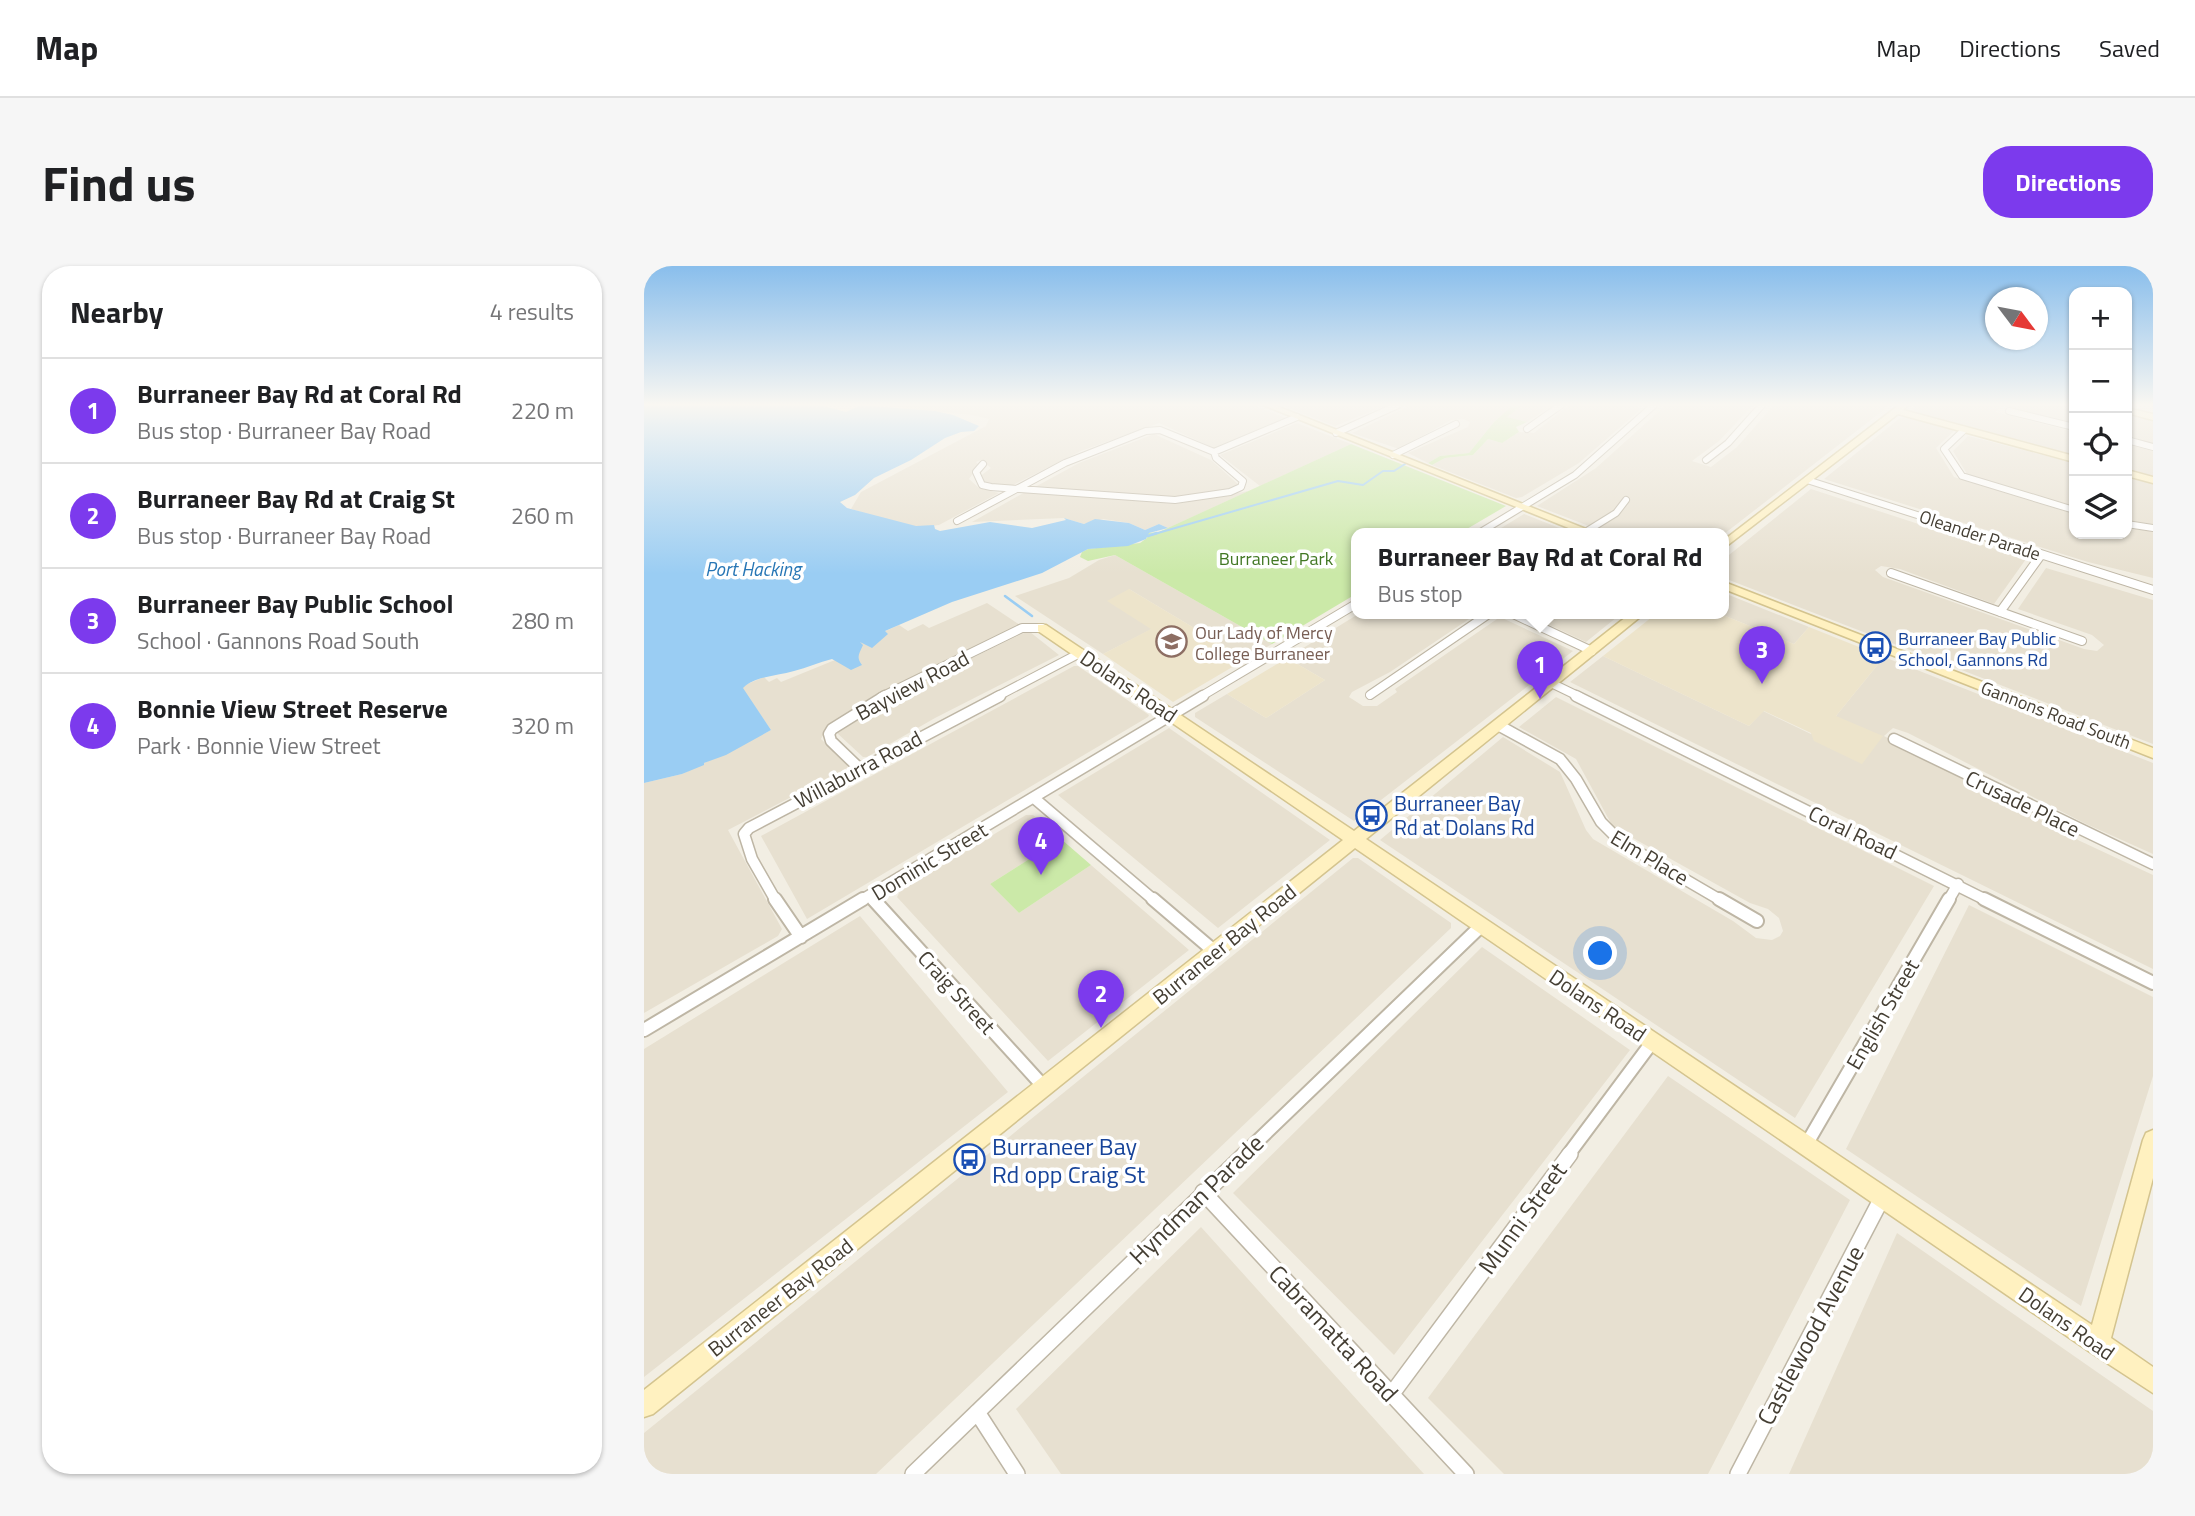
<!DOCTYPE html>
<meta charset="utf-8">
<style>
body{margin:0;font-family:"Titillium Web",sans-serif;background:#f6f6f6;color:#202124}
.controls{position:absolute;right:21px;top:21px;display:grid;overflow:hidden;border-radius:14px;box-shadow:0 2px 5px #0004}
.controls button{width:63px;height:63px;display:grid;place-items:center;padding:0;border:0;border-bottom:2px solid #e0e0e0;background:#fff;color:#202124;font:35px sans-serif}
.compass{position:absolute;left:1341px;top:21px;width:63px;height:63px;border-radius:50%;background:#fff;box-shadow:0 2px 5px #0004;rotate:122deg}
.you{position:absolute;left:957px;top:688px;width:24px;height:24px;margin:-18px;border:5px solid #fff;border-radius:50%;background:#1a73e8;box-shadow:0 0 0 10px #1a73e833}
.badge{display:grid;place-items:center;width:46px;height:46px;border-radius:50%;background:#7c3aed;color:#fff;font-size:23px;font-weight:700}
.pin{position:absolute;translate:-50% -58px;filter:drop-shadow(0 2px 4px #0008)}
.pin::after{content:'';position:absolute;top:37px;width:24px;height:21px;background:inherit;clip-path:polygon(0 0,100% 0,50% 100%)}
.popup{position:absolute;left:707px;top:262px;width:378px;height:91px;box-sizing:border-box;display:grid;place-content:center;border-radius:14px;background:#fff;filter:drop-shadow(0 2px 5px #0005);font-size:23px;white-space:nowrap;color:#757577}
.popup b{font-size:26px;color:#202124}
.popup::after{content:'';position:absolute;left:50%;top:100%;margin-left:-14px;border:14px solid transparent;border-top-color:#fff}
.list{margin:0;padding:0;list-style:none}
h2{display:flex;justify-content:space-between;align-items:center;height:91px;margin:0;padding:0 28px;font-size:30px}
h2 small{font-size:23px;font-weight:400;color:#757577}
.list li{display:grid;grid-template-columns:46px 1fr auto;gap:21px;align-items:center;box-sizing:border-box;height:105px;padding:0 28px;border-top:2px solid #e0e0e0}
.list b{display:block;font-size:26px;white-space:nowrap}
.list p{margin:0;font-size:23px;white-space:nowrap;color:#757577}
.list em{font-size:23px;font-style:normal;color:#757577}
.icon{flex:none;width:38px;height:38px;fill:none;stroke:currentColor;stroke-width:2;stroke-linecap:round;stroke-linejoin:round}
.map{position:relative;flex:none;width:1509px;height:1208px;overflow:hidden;border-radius:28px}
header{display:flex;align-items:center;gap:42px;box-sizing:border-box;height:98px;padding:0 35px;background:#fff;border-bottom:2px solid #e0e0e0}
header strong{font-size:33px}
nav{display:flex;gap:38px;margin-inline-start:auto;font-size:24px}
.intro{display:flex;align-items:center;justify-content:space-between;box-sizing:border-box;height:168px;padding:0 42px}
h1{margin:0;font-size:49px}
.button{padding:18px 32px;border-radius:28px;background:#7c3aed;color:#fff;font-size:24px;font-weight:700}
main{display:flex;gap:42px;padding:0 42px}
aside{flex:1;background:#fff;border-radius:28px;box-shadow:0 2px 5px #0004}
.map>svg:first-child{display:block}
</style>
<header>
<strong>Map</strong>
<nav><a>Map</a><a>Directions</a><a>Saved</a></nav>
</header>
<div class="intro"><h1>Find us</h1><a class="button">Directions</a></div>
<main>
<aside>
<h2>Nearby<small>4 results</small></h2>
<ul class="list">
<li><span class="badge">1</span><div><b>Burraneer Bay Rd at Coral Rd</b><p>Bus stop · Burraneer Bay Road</p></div><em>220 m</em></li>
<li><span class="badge">2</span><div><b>Burraneer Bay Rd at Craig St</b><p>Bus stop · Burraneer Bay Road</p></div><em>260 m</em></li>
<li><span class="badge">3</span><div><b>Burraneer Bay Public School</b><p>School · Gannons Road South</p></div><em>280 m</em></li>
<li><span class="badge">4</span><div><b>Bonnie View Street Reserve</b><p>Park · Bonnie View Street</p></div><em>320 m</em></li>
</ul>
</aside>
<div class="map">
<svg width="1509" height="1208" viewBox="0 0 1509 1208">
<rect width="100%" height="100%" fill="#f2eee3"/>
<path fill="#e7e0d0" d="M233,139H608L642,152L570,182L515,157L437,185L367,220L341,218L335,211L347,202L337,194L332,196L335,199L325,213L335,222L355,227L295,259L270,262L207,243L217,226L342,160L345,153L328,149Z
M637,139H743L691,160Z
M768,139H869L850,156L825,187L796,190L784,197L764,187L824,161L826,156L819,153L807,154L755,183L708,167Z
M878,139H909L883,156L862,151Z
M925,139H988L997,143L935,197L878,231L872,232L788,199L801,192L829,189L844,173L858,177L875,166L890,167Z
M1022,139H1109L1075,175L1048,195L1067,201L1093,181L1130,139H1246L1080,268L963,267L893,240L952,202Z
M1274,139H1430V158L1358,139L1351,146L1430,166V189L1265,146Z
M1483,149L1509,155V178L1483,171Z
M1260,151L1311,164L1292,182L1310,211L1430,248V268H1483V261L1509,266V312L1444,296L1180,213L1256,152Z
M653,157L707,178L616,220L576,189Z
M510,168L567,194L595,219L587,223L534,233L391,221L435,197Z
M1324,170L1430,197V241L1323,208L1309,185Z
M1483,178L1509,185V210L1483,203Z
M1483,211L1509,218V259L1483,254Z
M1167,223L1382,293L1350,338L1256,303L1237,300L1231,304L1239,311L1440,383L1453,385L1460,379L1448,369L1374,343L1402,302L1509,334V478L1080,312V293Z
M383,225L531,238L605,225L524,262L515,258L501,264L485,257L459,253L440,258L420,252L328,256Z
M880,248L928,267H849Z
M471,289L628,378L602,393L485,323L508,363L459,388L371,330L425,312L455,294Z
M1080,327L1165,361L1150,378L1074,347H1080Z
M343,337L376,359L254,419L183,461L177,473L204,499L203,502L84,564L138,663L134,670L0,747V517L38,508L127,464L98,422L101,419L120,411L125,416L133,412L137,416L191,394L202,400L214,393L215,377L255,359L264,365L279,358L285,362Z
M716,347H834L746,406L708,426L705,431L719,440H733L753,426L751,423L856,351L929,385L710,555L551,451V447L583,428L622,452L681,414L643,392Z
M880,347H978L942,376Z
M382,366H386L415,389L291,452L223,491H219L193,467L260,425Z
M959,390L1105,460L1119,445L1167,468L1192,450L1240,391L1509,497V588L1440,557L1264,467L1249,462L1240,470L1436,575L1509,609V703L926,416Z
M430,400H434L505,449L504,451L163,653L117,570Z
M912,431L1290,620L1151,852L736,574L859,471L916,506L942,564L949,573L1089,655L1112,672L1128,674L1136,670L1139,665L1135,652L1124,643L1106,637L969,561L932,493L875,461Z
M525,462L686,574L574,662L414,529Z
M382,549H389L417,573L346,618L375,647L447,599L545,684L404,795L253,631L256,625Z
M709,592H714L807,657V662L232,1208H0V1167Z
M1325,639L1509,731V810L1437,1040L1202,883Z
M216,650L364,826L0,1111V783Z
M838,681L986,784L750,1089L589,927Z
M1024,810L1206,934L1064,1208H860L784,1132Z
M557,961L780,1208H417L372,1143Z
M1253,967L1509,1145V1208H1145Z"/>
<path fill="#ede4cb" d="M485,323L602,393L529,436L459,388L507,363L463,335Z
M1013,347H1074L1150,378L1165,361L1240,391L1192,450L1239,470L1218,498L1170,475L1167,467L1120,445L1105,460L959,390Z
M643,392L681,414L622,452L583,428Z"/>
<path fill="#cbe9a8" d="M869,139H878L863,151L883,156L872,161L875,166L858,177L844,173L829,189L801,192L788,199L784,197L796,190L825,187L850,156Z
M707,178L862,240L816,267H712V328L628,378L471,289L444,295L436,291L438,286L444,283L496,277L503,272L504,267L515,266Z
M417,573L447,599L375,647L346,618Z"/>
<path fill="#9acdf3" d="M0,139H176L202,146L216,139L291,145L309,149L335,160L330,165L317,166L301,172L267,194L230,212L211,229L196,236L203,242L272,260L290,259L291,263L296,265L346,256L388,262L422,254L420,252L440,258L451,253L485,257L501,264L515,258L524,262L505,267L502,273L484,280L444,283L398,307L308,336L241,365L244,368L228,382L216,376L219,379C215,388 212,391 218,399L207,404L188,393C175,396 163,402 150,405C133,410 111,410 99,422L127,464L82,489L60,497V499L38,508L0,517Z"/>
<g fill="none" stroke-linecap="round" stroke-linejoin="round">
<path stroke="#9acdf3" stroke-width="2" d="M507,269L694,215L719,219L739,205H750L761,198"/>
<path stroke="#9acdf3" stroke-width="2.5" d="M504,270L513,267
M361,330L388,350"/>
<defs>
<path id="street-far4" d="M1365,145L1430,161
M883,163L917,139
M1320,164L1300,183L1318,210L1430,244
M692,167L754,139
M1483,174L1509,181
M749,189L812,158
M1062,194L1084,177L1118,139
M339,198L332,206L338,219L347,221L531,234L586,226L597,221L599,215L572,192L570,186
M1163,214L1336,269
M313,255L421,197L502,165L516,164L570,186L653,151
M1483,258L1509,262
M943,265L972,247L982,234
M835,267L931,209L1010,139"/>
<path id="street-far3" d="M1331,267L1509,324
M1247,307L1438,375
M1356,346L1397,289
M867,347L948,385
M907,417L936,431
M726,429L846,347
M237,431L378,362H398
M352,431L436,387
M556,431L712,338"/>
<path id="street-far2" d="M932,430L1344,635
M854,459L916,493L932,513L957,556L977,576L1078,635
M1250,473L1509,598
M215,502L187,475L185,468L188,463L241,430
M390,532L511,635
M226,630L230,635
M132,635L108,593L100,568L105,562L356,430
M216,635L559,430
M1304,635L1314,618"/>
<path id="street-far1" d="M131,633L157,671
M229,633L400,821
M509,633L570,685
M1075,633L1113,655
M1340,633L1509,717
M0,764L219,633
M1162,879L1305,633
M599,889L837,660
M924,889L1009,775"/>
<path id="street" d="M559,926L822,1208
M747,1129L926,888
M333,1146L373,1208
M269,1208L601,888
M1094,1208L1239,930"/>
<path id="secondary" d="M619,139H630L952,267H937Z
M1255,139H1264L1259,144L1430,190V196L1254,148L1080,282V274Z
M1483,142L1509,148V154L1483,147Z
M1483,204L1509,211V217L1483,210Z
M1080,316L1509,482V492L1080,323Z
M987,347H1001L722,573L1448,1059L1499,874L1502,867L1509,864V912L1467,1072L1509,1101V1127L1446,1086L711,582L9,1148L0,1151V1124L699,574L394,365V359H402L710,565Z"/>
</defs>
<use href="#street-far4" stroke="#beb6a5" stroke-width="8"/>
<use href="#street-far3" stroke="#beb6a5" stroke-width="10"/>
<use href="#street-far2" stroke="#beb6a5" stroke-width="13"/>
<use href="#street-far1" stroke="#beb6a5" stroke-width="16"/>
<use href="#street" stroke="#beb6a5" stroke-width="18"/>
<use href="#secondary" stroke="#d4c48f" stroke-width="3"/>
<use href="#street-far4" stroke="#fff" stroke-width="6"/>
<use href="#street-far3" stroke="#fff" stroke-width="8"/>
<use href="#street-far2" stroke="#fff" stroke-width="10"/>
<use href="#street-far1" stroke="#fff" stroke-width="12"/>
<use href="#street" stroke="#fff" stroke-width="15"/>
<use href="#secondary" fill="#fff1c0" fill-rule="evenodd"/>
</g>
<linearGradient id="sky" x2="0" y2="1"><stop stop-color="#89beec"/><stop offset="0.45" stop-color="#f9f7f2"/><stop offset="1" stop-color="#f9f7f2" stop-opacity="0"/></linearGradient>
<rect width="1509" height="308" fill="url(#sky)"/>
<defs>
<symbol id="school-ring" viewBox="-11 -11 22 22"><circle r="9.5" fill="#fff" stroke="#8d6e63" stroke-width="1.5"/><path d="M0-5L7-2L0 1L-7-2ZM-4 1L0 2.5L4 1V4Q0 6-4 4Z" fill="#8d6e63"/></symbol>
<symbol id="bus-ring" viewBox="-11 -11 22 22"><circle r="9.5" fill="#fff" stroke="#1a4fb4" stroke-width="1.5"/><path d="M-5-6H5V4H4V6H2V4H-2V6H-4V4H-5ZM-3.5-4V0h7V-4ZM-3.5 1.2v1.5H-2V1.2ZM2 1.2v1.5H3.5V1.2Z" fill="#1a4fb4"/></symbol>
</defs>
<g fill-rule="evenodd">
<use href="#school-ring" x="510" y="358" width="35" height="35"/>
<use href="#bus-ring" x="1214" y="364" width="35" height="35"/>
<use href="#bus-ring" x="710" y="532" width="35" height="35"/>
<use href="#bus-ring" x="308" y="876" width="35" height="35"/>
</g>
<g text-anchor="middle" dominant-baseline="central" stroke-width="7" stroke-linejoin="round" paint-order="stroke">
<g font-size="18" fill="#443e33" stroke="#fff">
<text transform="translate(1336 269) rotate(18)">Oleander Parade</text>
<text transform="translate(1412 449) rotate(21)">Gannons Road South</text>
</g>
<g font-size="18" fill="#427824" stroke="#fff">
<text x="632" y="292">Burraneer Park</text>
</g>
<g font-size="18" fill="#785e54" stroke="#fff" text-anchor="start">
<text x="551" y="366">Our Lady of Mercy<tspan x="551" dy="21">College Burraneer</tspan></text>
</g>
<g font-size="18" fill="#164399" stroke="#fff" text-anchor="start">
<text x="1254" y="372">Burraneer Bay Public<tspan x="1254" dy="21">School, Gannons Rd</tspan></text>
</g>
<g font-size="19" font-style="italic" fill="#2776b5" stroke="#fff">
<text x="109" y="302">Port Hacking</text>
</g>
<g font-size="21" fill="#443e33" stroke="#fff">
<text transform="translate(268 419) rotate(-28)">Bayview Road</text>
<text transform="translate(485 420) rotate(34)">Dolans Road</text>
<text transform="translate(214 503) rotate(-28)">Willaburra Road</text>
<text transform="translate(1379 537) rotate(26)">Crusade Place</text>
<text transform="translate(1209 566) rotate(26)">Coral Road</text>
<text transform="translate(1006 591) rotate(31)">Elm Place</text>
<text transform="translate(285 595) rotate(-31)">Dominic Street</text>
<text transform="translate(580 678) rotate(-39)">Burraneer Bay Road</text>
<text transform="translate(313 726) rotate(48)">Craig Street</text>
<text transform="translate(954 739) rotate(34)">Dolans Road</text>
<text transform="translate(1238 748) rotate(-60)">English Street</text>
<text transform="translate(136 1031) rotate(-38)">Burraneer Bay Road</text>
<text transform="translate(1423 1057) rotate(35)">Dolans Road</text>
</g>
<g font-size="21" fill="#164399" stroke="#fff" text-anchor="start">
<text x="750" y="537">Burraneer Bay<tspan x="750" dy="24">Rd at Dolans Rd</tspan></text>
</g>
<g font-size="24" fill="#164399" stroke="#fff" text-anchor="start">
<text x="348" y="880">Burraneer Bay<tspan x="348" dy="28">Rd opp Craig St</tspan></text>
</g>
<g font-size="24" fill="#443e33" stroke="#fff">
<text transform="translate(552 933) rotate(-44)">Hyndman Parade</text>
<text transform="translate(878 952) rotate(-54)">Munni Street</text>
<text transform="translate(690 1067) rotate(47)">Cabramatta Road</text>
<text transform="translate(1166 1069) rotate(-62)">Castlewood Avenue</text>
</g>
</g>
</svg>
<div class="controls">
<button>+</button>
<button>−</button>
<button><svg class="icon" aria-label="locate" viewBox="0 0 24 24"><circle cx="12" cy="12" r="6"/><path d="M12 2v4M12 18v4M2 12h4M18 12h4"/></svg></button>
<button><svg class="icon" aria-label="layers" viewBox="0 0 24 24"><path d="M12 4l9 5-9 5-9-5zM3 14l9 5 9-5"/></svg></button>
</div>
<svg class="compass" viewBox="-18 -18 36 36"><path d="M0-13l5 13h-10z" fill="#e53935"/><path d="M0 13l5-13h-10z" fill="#757577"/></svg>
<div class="you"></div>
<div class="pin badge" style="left:896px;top:433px">1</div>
<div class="popup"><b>Burraneer Bay Rd at Coral Rd</b>Bus stop</div>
<div class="pin badge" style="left:457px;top:762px">2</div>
<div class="pin badge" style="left:1118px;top:418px">3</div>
<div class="pin badge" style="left:397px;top:609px">4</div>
</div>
</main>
